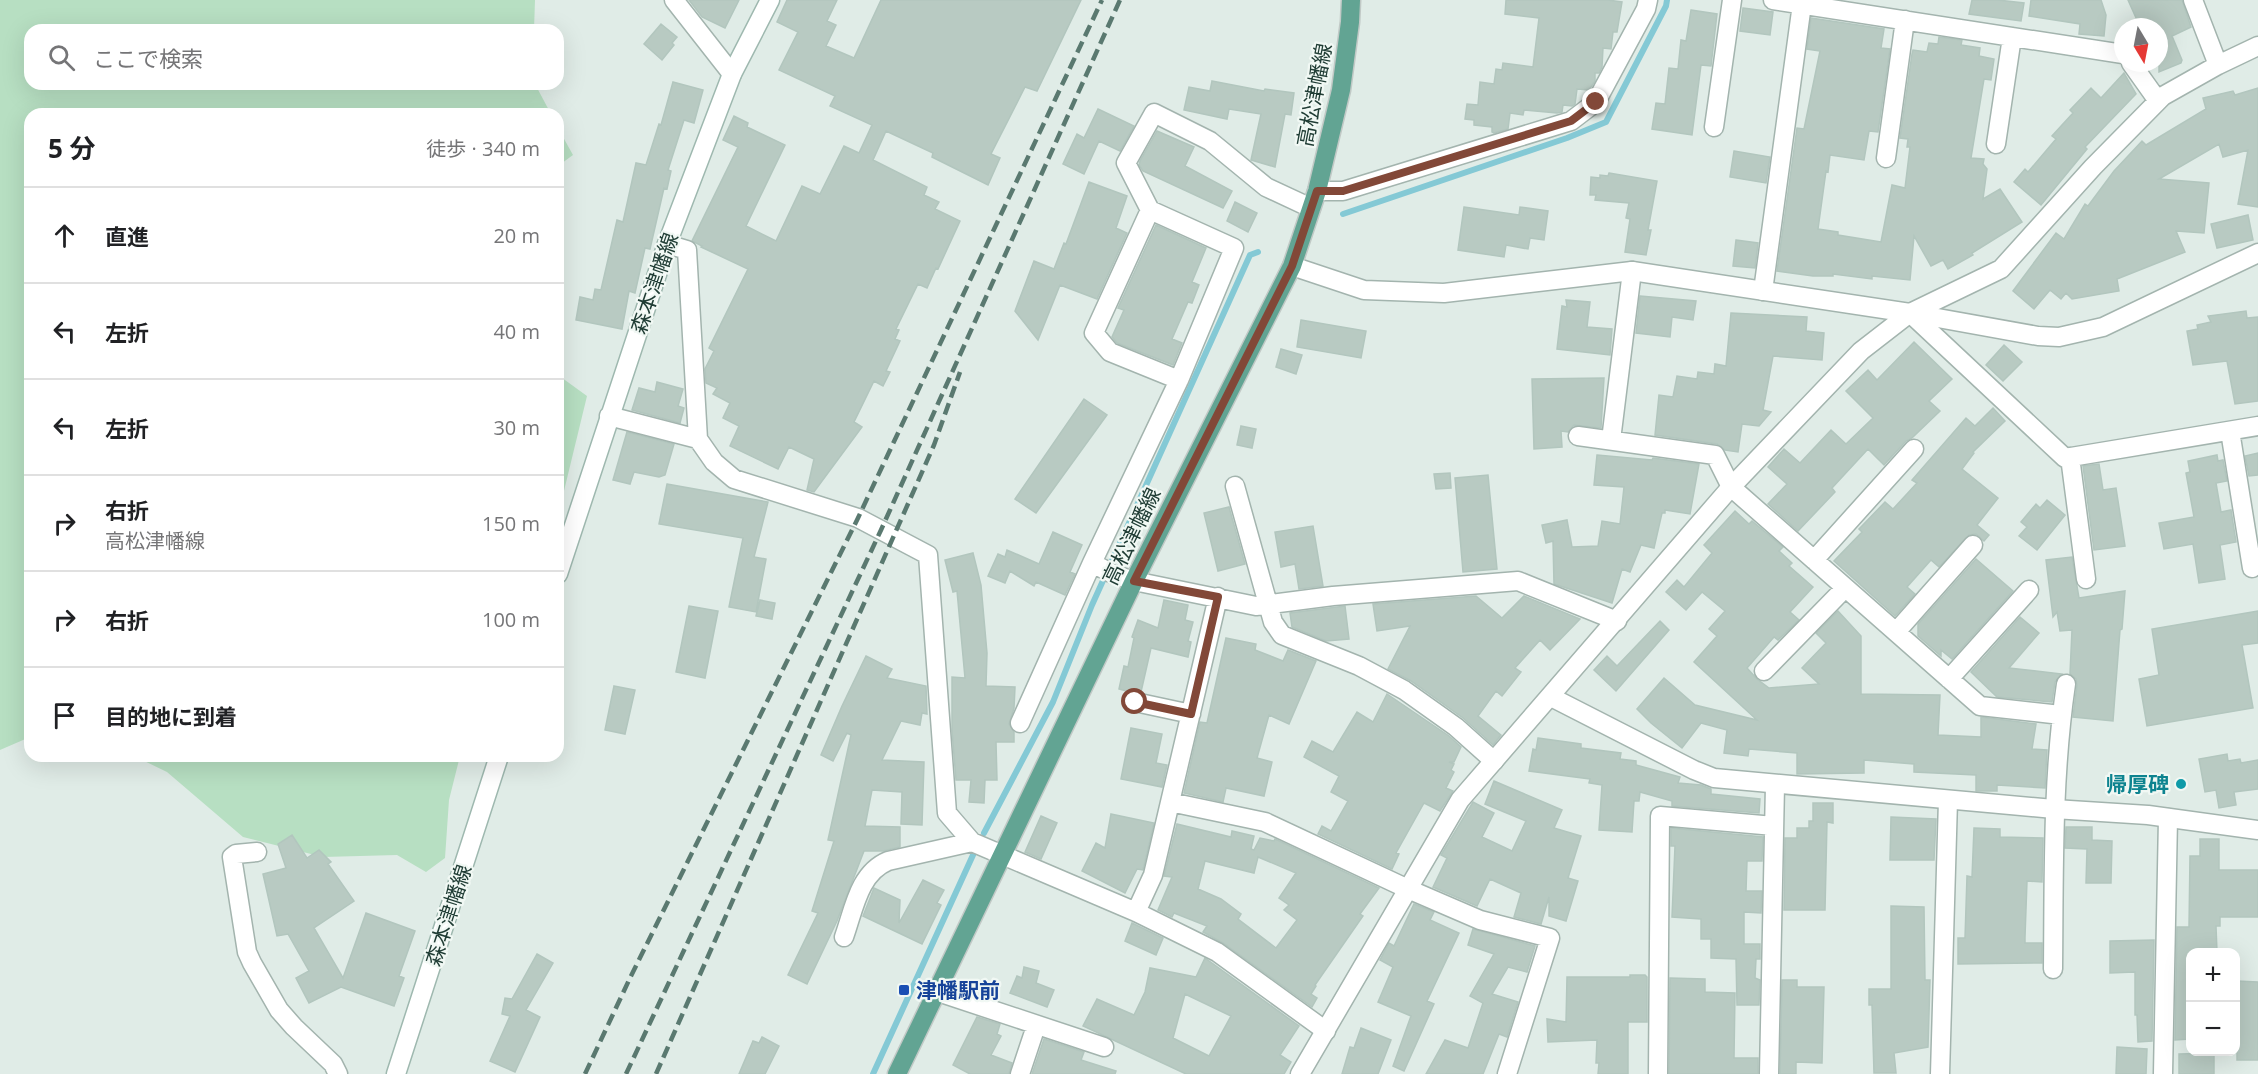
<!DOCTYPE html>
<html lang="ja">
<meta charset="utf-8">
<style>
body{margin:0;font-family:"Open Sans","Noto Sans JP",sans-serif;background:#f6f6f6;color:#202124}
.controls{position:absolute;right:18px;bottom:18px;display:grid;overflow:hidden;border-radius:12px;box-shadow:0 6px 24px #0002}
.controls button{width:54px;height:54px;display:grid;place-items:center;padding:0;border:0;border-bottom:2px solid #e0e0e0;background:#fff;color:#202124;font:30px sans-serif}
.compass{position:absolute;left:2114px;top:18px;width:54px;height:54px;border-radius:50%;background:#fff;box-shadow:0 6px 24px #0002;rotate:170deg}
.stop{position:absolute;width:18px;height:18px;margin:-14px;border:4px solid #824838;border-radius:50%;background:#fff}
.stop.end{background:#824838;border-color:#fff;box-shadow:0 2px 6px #0008}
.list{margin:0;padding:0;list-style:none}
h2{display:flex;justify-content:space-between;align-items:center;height:78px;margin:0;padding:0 24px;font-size:26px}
h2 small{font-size:20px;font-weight:400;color:#757577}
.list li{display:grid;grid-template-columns:39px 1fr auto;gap:18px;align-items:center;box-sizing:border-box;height:96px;padding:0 24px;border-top:2px solid #e0e0e0}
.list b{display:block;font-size:22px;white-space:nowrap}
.list p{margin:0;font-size:20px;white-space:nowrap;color:#757577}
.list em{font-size:20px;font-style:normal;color:#757577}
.icon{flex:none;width:33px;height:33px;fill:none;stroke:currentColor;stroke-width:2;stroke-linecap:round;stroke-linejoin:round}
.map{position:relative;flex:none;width:2258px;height:1074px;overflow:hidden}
.search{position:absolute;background:#fff;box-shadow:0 6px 24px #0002;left:24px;top:24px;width:540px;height:66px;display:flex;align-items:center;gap:15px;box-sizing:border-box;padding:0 21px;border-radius:18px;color:#757577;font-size:22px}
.panel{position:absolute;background:#fff;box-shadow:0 6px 24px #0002;left:24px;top:108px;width:540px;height:654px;border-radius:18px}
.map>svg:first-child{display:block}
</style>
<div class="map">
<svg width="2258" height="1074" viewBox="0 0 2258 1074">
<rect width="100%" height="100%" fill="#e0ece7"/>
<path fill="#b7dfc2" d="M0,0H535L534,30H30V84H535L551,114H30V737L0,750Z
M558,128L573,155L558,166Z
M558,375L587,396L563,495L558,505Z
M134,756H460L449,800L445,858L426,872L397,855L323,857L243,837L167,772Z"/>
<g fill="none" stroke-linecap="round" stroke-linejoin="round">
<path stroke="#84c9d5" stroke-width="6" d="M1343,214L1567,138L1606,122L1666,6L1667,0
M984,833L1053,702L1092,605L1250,255L1258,252
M873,1074L973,855"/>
</g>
<path fill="#b8cac2" stroke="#b2c6be" stroke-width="1.5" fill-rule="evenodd" d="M689,0H739L725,28L702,17Z
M787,0H837L827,21L836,25L826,46L854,58L881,0H1081L1037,91L1025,87L991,154L1000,158L988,185L932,157L933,153L886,131L873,160L927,187L924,195L939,202L935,209L960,221L938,269L936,268L927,288L918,284L896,329L899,330L895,339L900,341L886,371L890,372L883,386L874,381L854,422L862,427L814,492L807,490L814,459L789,447L778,469L730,446L739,426L723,418L730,403L713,394L717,388L706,383L705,369L714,351L709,348L748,269L701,247L702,246L692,241L738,147L723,140L734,116L748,123L747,127L785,145L746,226L776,241L802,186L820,194L844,146L859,153L872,125L830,106L835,96L779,70L798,32L777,22Z
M1506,0H1608L1622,2L1617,32H1613L1611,49L1603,48L1602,67L1599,73H1595V81L1589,90L1577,89L1575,104L1572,106L1563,105L1562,112L1557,113L1524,110L1523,115L1510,113L1508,129L1494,133L1492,132V127L1474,125V120L1465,119L1467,104L1478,105L1480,82L1494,84L1496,69L1502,70L1503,63L1533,67L1539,18L1505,14Z
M1972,0H1998L2024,3L2021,21L1969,14Z
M2031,0H2101L2106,15L2104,36L2079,34L2080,24L2029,16Z
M2128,0H2182L2191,27L2172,36L2182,60L2181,63L2159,72V27H2148L2145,20H2137Z
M1743,8L1773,12L1770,35L1740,31Z
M1691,10L1717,14L1711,66L1701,65L1692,135L1652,129L1656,103L1665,104L1669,68L1678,69L1681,40L1686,41Z
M1811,18L1884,29L1881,48L1890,49L1878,132L1869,131L1864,160L1830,155L1828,172L1826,171L1818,229L1838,232V235L1881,242L1892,185L1905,188L1910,147H1907L1908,139L1900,138L1912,54L1913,50L1927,52L1929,43L1938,44L1939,37L1962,40L1961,45L1980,48L1979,56L1994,59L1991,80L1984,79L1971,158L1984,159L1983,164L1987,169L1983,199L2000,189L2022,222L1972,253L1973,255L1948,269L1943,260L1931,266L1914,236L1910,280L1872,276V279L1833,274V276H1813L1777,271L1797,128L1804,129L1820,51L1807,49Z
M661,24L677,37L672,43L674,45L662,60L644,44Z
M2124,73L2136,94L2085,147L2087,149L2041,205L2014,182L2025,169L2028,172L2056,139L2052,136L2073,113L2070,110L2091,88L2101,98Z
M1212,81L1264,91L1265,89L1294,93L1291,115L1285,114L1275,167L1251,160L1261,114L1229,109L1227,119L1184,110L1189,87L1210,91Z
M673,82L703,90L694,123L684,120L668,170L671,171L667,189L664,188L650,249L645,248L635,293L629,291L622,329L576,320L580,297L593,300L595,289L601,290L617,220L623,222L636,163L646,165L659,124L661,125Z
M2258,88V207L2238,204L2248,150L2223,157L2219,144L2159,179L2209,183L2204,233L2176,231L2185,252L2117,279L2119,291L2072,299L2066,293L2061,299L2050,290L2034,309L2013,291L2056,233L2064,239L2085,204L2088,206L2114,171L2142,141L2146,145L2206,109L2203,98L2233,91L2235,95Z
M1098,109L1134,126L1120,151L1099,141L1084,174L1063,164L1077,134L1084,138Z
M1157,131L1194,147L1185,166L1232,191L1223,208L1143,171L1139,165L1140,161Z
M1734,151L1770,157L1766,183L1730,177Z
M1609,173L1657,181L1648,230H1651L1646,255L1625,252L1630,219L1626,218L1629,203L1595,200L1596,195H1590L1591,177L1600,178V175L1608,176Z
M1089,182L1127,196L1116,228L1127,233L1097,299L1060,285L1038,340L1015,311L1034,261L1054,269L1064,243L1066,244Z
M1235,202L1257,213L1248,232L1227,221Z
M1464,207L1519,215L1520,207L1548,211L1544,240L1530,238L1528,249L1506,245L1504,257L1458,250Z
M2248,215L2253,240L2217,248L2211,224Z
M1156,225L1206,248L1192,282L1199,285L1192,303L1188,302L1172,339L1182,343L1173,365L1117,343L1112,337L1124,310L1118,308Z
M1736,240L1758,243L1755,268L1733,266Z
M1640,296L1696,301L1693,320L1672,317L1670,337L1636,333Z
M1566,300L1590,302L1587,327L1612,329L1610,355L1557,349L1562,306L1567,307Z
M2246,311L2247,318L2258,317V401L2235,404L2227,361L2193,365L2187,331L2198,329L2197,325L2211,322L2208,316Z
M1731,313L1807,317L1806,331L1824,333L1822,360L1773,356L1763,410L1771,412L1759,426L1742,424L1738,452L1725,450L1717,444L1655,435L1659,395L1673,397L1677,376L1697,379L1698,372L1714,374L1715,364L1726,366Z
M1301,320L1366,331L1361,358L1297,347Z
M1914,342L1952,379L1929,401L1940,411L1912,438L1906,441L1884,465L1868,449L1832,488L1835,492L1798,531L1768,504L1787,484L1768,467L1784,449L1800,463L1831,430L1846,444L1873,418L1846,391L1868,370L1877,380Z
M2004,345L2022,362L2003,381L1986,365Z
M1281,349L1302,355L1296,374L1276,367Z
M1604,378L1601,428L1574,425L1568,432L1561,431L1562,447L1534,449L1532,379Z
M657,382L683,389L678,406L684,408L680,423L632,410L639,388L655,392Z
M1084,399L1107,415L1036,513L1015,499Z
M1993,408L2005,421L1973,452L1974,453L1962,469L1998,498L1977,525L1989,535L1984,541L1976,534L1969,535L1939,567L1931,560L1907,587L1915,594L1895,616L1834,561L1862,532L1859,529L1885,502L1893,509L1917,483L1912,480L1966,418L1975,426Z
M1241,426L1256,429L1252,448L1237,445Z
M627,432L674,444L665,475L659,477L634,472L630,484L613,480Z
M2258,453V475L2249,476L2245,456Z
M1597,455L1652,460L1653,458L1699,464L1690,514L1665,510V513H1662L1654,548L1641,545L1630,572L1622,569L1612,603L1554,584L1553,541L1546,543L1542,525L1567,520L1572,547L1598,546L1602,521L1620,524L1624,487L1594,485Z
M2217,455L2218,461L2223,460L2227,481L2216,483L2221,512L2231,510L2236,542L2220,545L2225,579L2199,583L2193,544L2164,549L2159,523L2194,517L2186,473L2190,472L2188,461Z
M2099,464L2103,490L2116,488L2125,546L2094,550L2083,466Z
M1450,473L1451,488L1436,489L1434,474Z
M1488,475L1497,569L1463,572L1455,478Z
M667,484L768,502L754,557L766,559L756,612L729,607L743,538L659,524Z
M2047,500L2065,515L2037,550L2019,536L2027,527L2021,522L2036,504L2040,508Z
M1229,507L1245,564L1218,571L1204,513Z
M1735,511L1749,524L1752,521L1783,547L1779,551L1792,563L1789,566L1813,587L1790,612L1799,620L1778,640L1774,637L1747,668L1757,679L1769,688L1819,684L1802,668L1826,643L1816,633L1838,611L1861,636V694L1940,695L1938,735L1981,737V717L2036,724L2032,749L2047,750L2045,788L1997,785V791H1976V775L1914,772V764L1864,760V773L1797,774V753L1749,749L1748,756L1724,753L1727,730L1701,723L1682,748L1651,723L1637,709L1664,678L1695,705L1757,720L1694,662L1717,636L1709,629L1725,611L1702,592L1686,610L1666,592L1677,580L1684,587L1712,553L1704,545Z
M1313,526L1323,586L1299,589L1295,564L1281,567L1275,532Z
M1053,532L1082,545L1070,572L1075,574L1065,595L1036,582L1034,586L1010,571L1005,583L988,576L998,554L1005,557L1007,550L1039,564Z
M973,553L981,585L987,653L986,686L1015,687L1014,708L1009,724L1014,732V742H996L997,780H985L984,803L969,802L971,780H956L952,730V677L965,678L957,591L953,592L945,560Z
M2072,557L2079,598L2125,591L2122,629L2120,630L2113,721L2073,717L2077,685L2076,679L2070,674L2072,630L2060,631L2057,612L2053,617L2046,560Z
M1976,559L2013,591L1952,659L1941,650V656L1918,636V624Z
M1476,596L1502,618L1524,596L1580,619L1550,650L1540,640L1515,668L1521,672L1502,696L1496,691L1478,716L1501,735L1493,745L1463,718L1411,681L1388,669L1410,626L1377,631L1373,604Z
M760,600L775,603L772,619L756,616Z
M1164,600L1188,605L1185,620L1193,622L1188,641L1191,642L1188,657L1151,648L1141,692H1130L1119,689L1124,666L1128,667L1134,638L1132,637L1138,620L1158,628Z
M689,606L718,611L705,678L676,672Z
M1345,606L1349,639L1326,641L1292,627L1290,613Z
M2258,611V643L2242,645L2253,708L2147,726L2139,679L2159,675L2152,629Z
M2020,617L2039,633L2009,668L2062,674L2055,682L2052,702L1997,697L1971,672Z
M1660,621L1669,630L1616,691L1594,670L1607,656L1617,666Z
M1226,638L1256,644L1255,650L1283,661L1288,650L1316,661L1289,724L1269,715L1257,758L1272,762L1264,796L1226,788L1223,802L1184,793L1200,722L1207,723Z
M866,656L892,669L887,678L926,686L927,714L922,713L920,725L901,721L882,760L924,762L922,825L901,824L902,792L872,790L865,826L900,827V847L883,851H864L837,921L807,984L788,975L818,913L812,911L834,841L828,840L851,735L847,733L833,761L821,755L842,706Z
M614,686L635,690L625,734L605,730Z
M1387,694L1449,736L1461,747L1454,762H1449L1454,764L1451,770L1454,772L1446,788L1453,791L1440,811L1424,803L1396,853L1399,854L1392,869L1318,834L1322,826L1331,831L1348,801L1331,792L1339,776L1304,757L1312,741L1333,752L1357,712L1373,722Z
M1131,728L1162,734L1156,763L1167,765L1162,787L1121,779Z
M1538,738L1581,744V748L1621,753L1620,759L1636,761V765L1680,777L1678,783L1701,785L1711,789V794L1760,799L1759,813L1672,806V801L1640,792L1639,801H1634L1632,832L1599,830L1602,785L1589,783L1590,779L1529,771L1533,749L1536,750Z
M2227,754L2228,761L2240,759L2241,763L2258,760V789L2234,792L2236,805L2219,808L2216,790L2205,792L2199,759Z
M1494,781L1562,810L1554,828L1581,836L1568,878L1578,881L1566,921L1549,916V897L1541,924L1514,917L1521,893L1490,879L1477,906L1433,887L1447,858L1441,855L1473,802L1494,813L1482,837L1512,851L1526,821L1485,804Z
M1813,803H1833V823L1827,822L1825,910H1784L1785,838H1797V828H1809V821H1813Z
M1111,814L1154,823L1143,870L1137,869L1125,893L1082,871L1096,843L1105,848Z
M1041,816L1057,823L1041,859L1025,852Z
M1891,817L1936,819L1934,860H1890Z
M1177,824L1231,837L1232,831L1254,836L1251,849L1254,850L1260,838L1274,841L1275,839L1379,888L1360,914L1363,916L1315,985L1316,986L1311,994L1317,998L1312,1007L1223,943L1203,932L1207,926L1174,913L1172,917L1158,910L1172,877L1164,876ZM1258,857L1296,873L1279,898L1289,905L1284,910L1297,920L1276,948L1238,919L1241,914L1221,899L1198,889L1205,861L1254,873Z
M2066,827H2092V840L2112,841L2111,883H2086L2087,849L2065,848Z
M1671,828L1763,837L1762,861H1747L1746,891H1762L1761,913L1744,912V944H1760V959H1756L1755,978L1760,980L1759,1005H1737L1736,959L1711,958V939H1701V919L1672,917L1675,846H1671Z
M1974,828L2000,829V837L2043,838L2042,882L2027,881L2025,937V943H2042V963L1958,964V938H1965L1967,876L1972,877Z
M292,835L307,858L319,850L331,862L328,864L354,901L314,928L343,978L366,913L415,931L399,976L404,978L394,1006L341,987L309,1003L296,978L309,971L288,934L277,936L263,874L286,868L278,844Z
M2200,839H2219V870H2258V917H2220V926H2216L2217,952H2190V1039L2175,1040L2177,927H2189L2190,856H2200Z
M923,880L944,890L937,903L941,905L922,944L863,916L874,888L900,900L899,923Z
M1414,904L1434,912L1430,920L1459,933L1427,1001L1434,1004L1404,1071L1393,1066L1411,1016L1378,1002L1393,967L1380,960L1389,943L1394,946Z
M1891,906L1924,907L1925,980H1930L1928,1047L1894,1053L1896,1073H1874L1872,1005H1869V989H1891Z
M1132,923L1163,938L1156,955L1125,941Z
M1473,929L1535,946L1527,972L1508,967L1492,994L1518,1002L1507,1037L1499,1034L1483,1074H1426L1445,1040L1468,1048L1483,1003L1470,996L1494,954L1468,945Z
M2154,940L2152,1041L2138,1042L2137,1015H2135V972L2110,973V941Z
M537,954L553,963L526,1010L540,1017L515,1072L490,1061L510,1016L502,1014L505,998L512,999Z
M1205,958L1299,1026L1280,1055L1291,1062L1284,1074H1186L1083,1026L1097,999L1134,1015L1145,992L1150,968L1196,977ZM1185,994L1231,1016L1209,1056L1173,1038Z
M1024,967L1039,971L1036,983L1054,990L1047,1007L1010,993L1017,976L1022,978Z
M1630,975H1645L1647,977V1022H1628V1074H1598L1599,1063H1596L1597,1040L1548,1042L1547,1019L1566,1022L1567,977H1630Z
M1670,978L1705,979V992L1735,993L1734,1058H1758V1074H1669Z
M1782,980H1797V987H1824L1822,1063L1796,1062V1074H1780Z
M2237,981L2258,982V1060H2237Z
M977,1017L1000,1024L997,1034L1001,1036L991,1055L1012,1063L1009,1074H970L953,1065Z
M1361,1028L1391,1040L1378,1074H1342L1350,1047L1354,1048Z
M762,1037L779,1046L765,1074H739L753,1041L759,1043Z
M1044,1039L1084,1052L1081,1060L1116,1071L1115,1074H1032Z
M2117,1047L2147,1049L2146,1074H2116Z
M2214,1053V1074H2179V1054Z"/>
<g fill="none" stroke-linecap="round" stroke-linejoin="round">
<defs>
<path id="minor" d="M674,0L732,74
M1773,0L2123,54
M2193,0L2218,65
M2258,46L2218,65L2163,96L2093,167L2001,269L1910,313L2065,458L2258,426
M2131,63L2158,101
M1714,127L1732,0
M1996,144L2012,37
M1886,158L1905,20
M1317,191H1343L1571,121L1596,102L1646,9L1648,0
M667,244L687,250L698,439L714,462L734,479L858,518L928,555L947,813L972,842L1136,912L1217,952L1326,1031
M1763,291L1802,4
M1179,380L1110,352L1094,333L1150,210L1126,163L1154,113L1210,141L1266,187L1311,208
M609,416L698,439
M2230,431L2252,568
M1578,436L1715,455L1731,487L1980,706L2061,715
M1611,440L1632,271
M2070,457L2086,579
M1235,486L1273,622L1282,635L1359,666L1404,690L1456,727L1494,761
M1814,560L1914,449
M1092,563L1113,574L1134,581L1256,606L1333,596L1518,581L1617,621
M1896,632L1973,545
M1764,671L1845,588
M1949,679L2029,590
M1135,702L1191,714
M1020,723L1092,563L1179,380L1234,248L1150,210
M1170,802L1265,822L1408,889L1480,920L1550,938L1507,1074
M257,852L236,854L232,857L247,952L252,963L279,1010L294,1027L333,1064L338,1074
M1136,912L1153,875L1218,597
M844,937C854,909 859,873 888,861L972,842
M2053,969C2054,874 2052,778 2066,684
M935,991L1104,1047
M1020,1074L1036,1026
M1658,1074L1660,816L1774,826
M1769,1074L1775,785
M1940,1074L1948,800
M2163,1074L2168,818"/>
<path id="tertiary" d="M1292,266L1364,290L1444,293L1632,271L1910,313L2038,336L2059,337L2103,327L2258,253
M1551,697L1694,770L1714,778L2054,809L2148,815L2258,830
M1300,1074L1460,800L1731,487L1861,351L1910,313"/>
<path id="secondary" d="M558,574L667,244L732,74L770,0
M396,1074L499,756"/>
<path id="primary" d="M897,1074L1134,581L1292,266L1317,191L1341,90L1350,22L1351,0"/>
</defs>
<use href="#minor" stroke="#a3b4ae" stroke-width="21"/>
<use href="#tertiary" stroke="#a3b4ae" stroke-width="21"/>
<use href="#secondary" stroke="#9eb8af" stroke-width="21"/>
<use href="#primary" stroke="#c1c9c6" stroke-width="21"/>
<use href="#minor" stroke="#fff" stroke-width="18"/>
<use href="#tertiary" stroke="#fff" stroke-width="18"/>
<use href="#secondary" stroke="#fff" stroke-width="18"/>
<use href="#primary" stroke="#62a493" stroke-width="18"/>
<path stroke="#5a7970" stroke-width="4.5" stroke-dasharray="12 6" stroke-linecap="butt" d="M585,1074L630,978L858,518L1102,0
M626,1074L881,530L1120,0
M656,1074L934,445L960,372"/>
</g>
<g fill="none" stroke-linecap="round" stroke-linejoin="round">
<path stroke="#824838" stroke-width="8" d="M1135,702L1191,714L1218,597L1134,581L1292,266L1317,191H1343L1571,121L1596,102"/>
</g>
<circle fill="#0f9aa8" stroke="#f1f8f4" stroke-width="2" cx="2181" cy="784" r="6"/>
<rect fill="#1a4fb4" stroke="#f1f8f4" stroke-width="2" x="898" y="984" width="12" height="12" rx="3"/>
<g text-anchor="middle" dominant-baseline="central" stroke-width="4.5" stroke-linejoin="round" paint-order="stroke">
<g font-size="21" fill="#203d35" stroke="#f1f8f4">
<text transform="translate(1314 95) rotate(-79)">高松津幡線</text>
<text transform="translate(654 283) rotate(-71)">森本津幡線</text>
<text transform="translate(1131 536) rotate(-64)">高松津幡線</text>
<text transform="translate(448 915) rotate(-72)">森本津幡線</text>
</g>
<g font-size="21" font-weight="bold" fill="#0d838f" stroke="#f1f8f4" text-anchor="end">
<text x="2169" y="784">帰厚碑</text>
</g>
<g font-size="21" font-weight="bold" fill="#164399" stroke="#f1f8f4" text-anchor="start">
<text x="916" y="990">津幡駅前</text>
</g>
</g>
</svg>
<div class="controls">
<button>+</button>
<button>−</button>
</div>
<svg class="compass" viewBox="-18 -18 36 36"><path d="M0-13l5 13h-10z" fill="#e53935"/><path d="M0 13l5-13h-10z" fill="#757577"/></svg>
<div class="stop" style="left:1135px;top:702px"></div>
<div class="stop end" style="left:1596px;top:102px"></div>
<div class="search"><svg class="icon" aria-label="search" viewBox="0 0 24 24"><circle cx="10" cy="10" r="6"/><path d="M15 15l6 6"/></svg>ここで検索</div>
<section class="panel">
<h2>5 分<small>徒歩 · 340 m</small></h2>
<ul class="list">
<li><svg class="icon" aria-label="ahead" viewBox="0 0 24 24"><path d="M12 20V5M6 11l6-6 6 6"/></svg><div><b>直進</b></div><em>20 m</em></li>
<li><svg class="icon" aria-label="left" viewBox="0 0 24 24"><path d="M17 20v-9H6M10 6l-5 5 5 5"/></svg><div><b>左折</b></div><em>40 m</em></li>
<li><svg class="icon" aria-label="left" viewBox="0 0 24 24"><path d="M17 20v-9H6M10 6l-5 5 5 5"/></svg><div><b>左折</b></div><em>30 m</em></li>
<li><svg class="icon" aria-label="right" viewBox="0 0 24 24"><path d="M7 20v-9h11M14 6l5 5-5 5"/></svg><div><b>右折</b><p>高松津幡線</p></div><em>150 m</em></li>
<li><svg class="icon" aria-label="right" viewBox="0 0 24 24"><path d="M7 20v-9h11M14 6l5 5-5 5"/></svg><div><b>右折</b></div><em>100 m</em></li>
<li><svg class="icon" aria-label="arrive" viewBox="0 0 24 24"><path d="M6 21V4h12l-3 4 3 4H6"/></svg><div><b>目的地に到着</b></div></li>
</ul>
</section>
</div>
